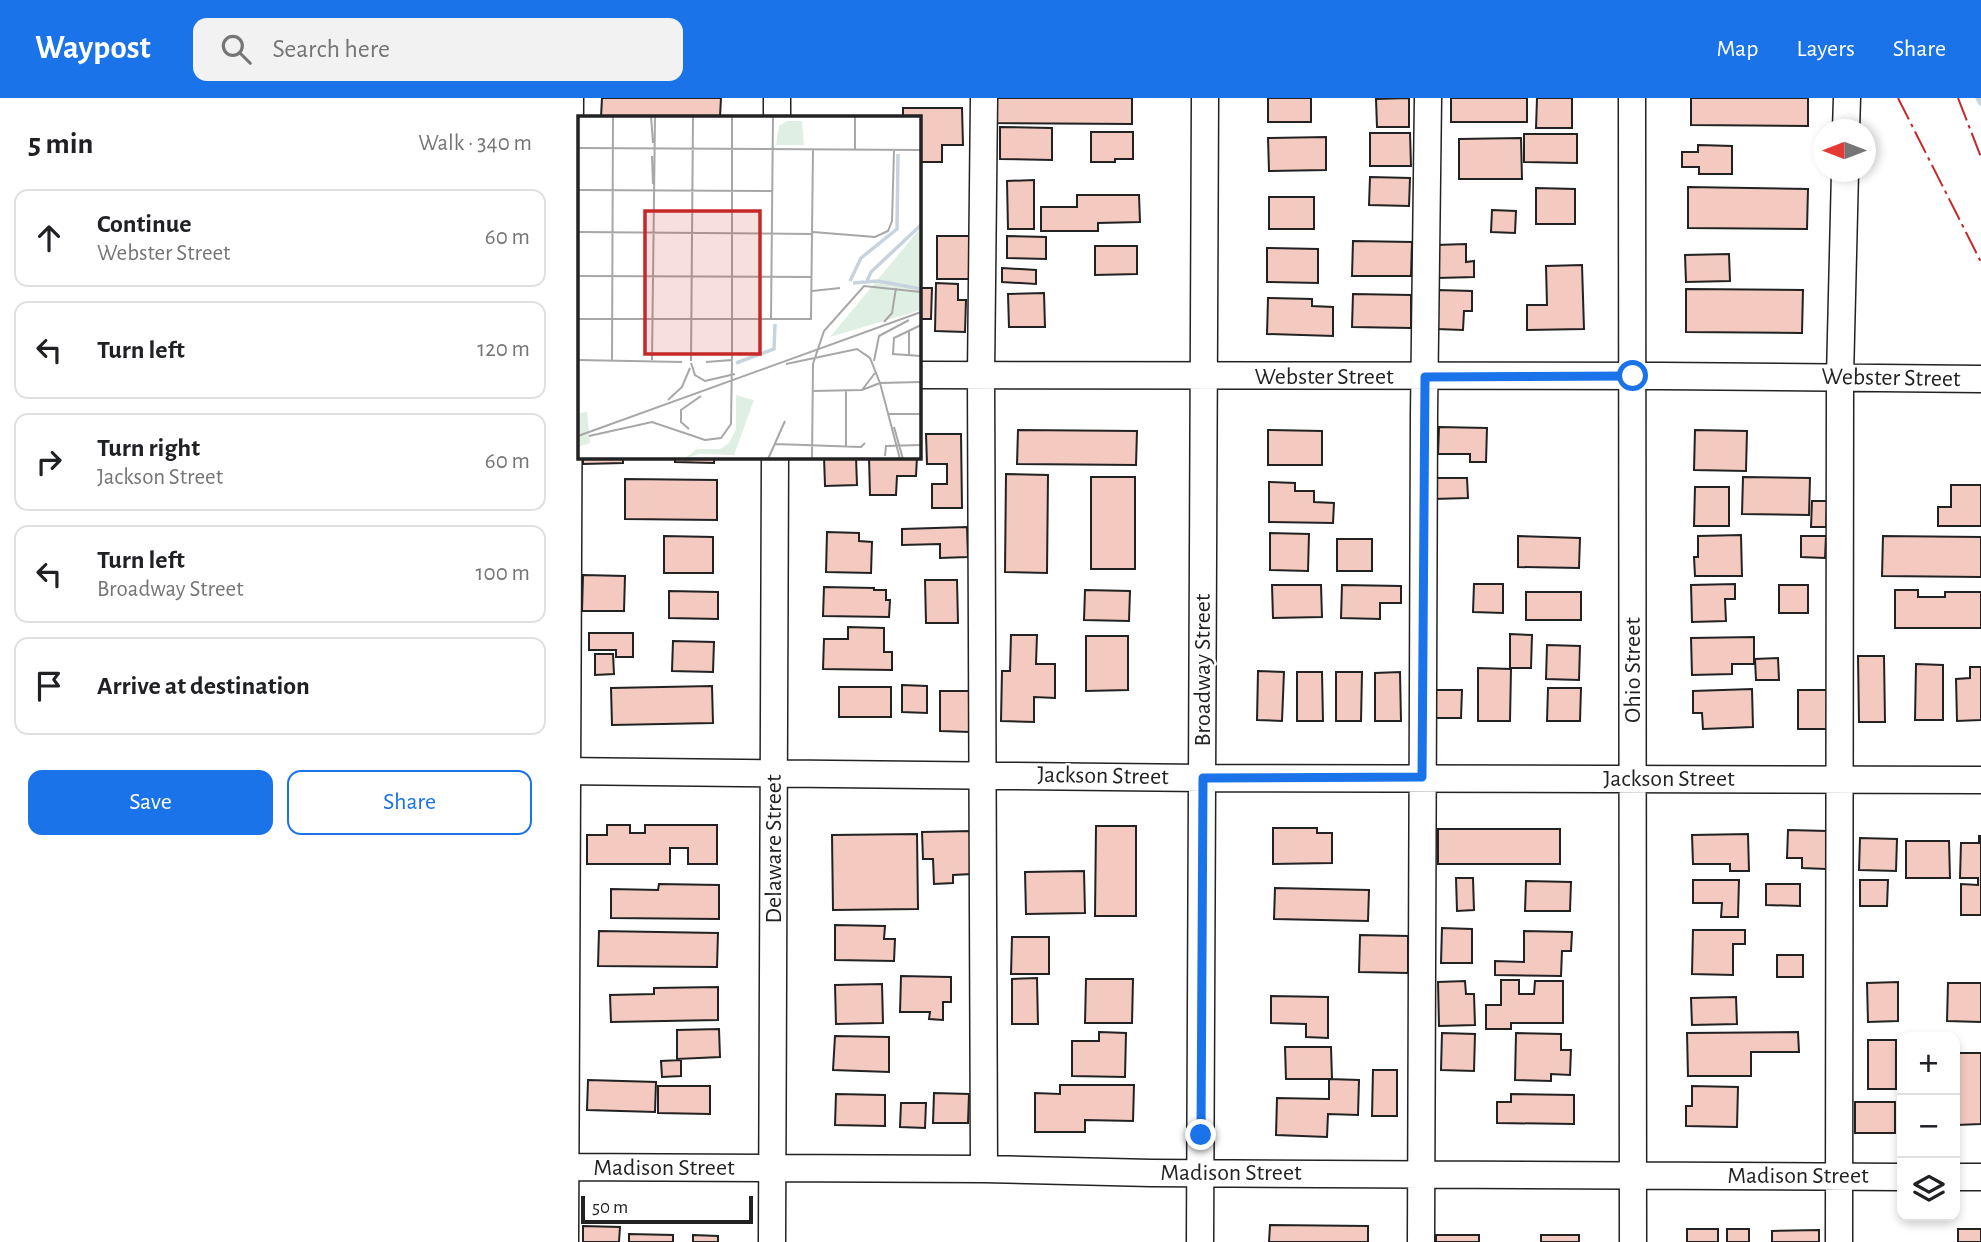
<!DOCTYPE html>
<meta charset="utf-8">
<style>
body{margin:0;font-family:"Alegreya Sans",sans-serif;background:#f2f2f2;color:#202124}
.controls{position:absolute;right:21px;bottom:21px;display:grid;overflow:hidden;border-radius:14px;box-shadow:0 4px 10px #0003}
.controls button{width:63px;height:63px;display:grid;place-items:center;padding:0;border:0;border-bottom:2px solid #e0e0e0;background:#fff;color:#202124;font:35px sans-serif}
.compass{position:absolute;left:1253px;top:21px;width:63px;height:63px;border-radius:50%;background:#fff;box-shadow:0 4px 10px #0003;rotate:270deg}
.scale{position:absolute;left:21px;bottom:18px;width:172px;box-sizing:border-box;padding-left:7px;border:4px solid #222;border-top:0;font-size:19px;line-height:24px;white-space:nowrap;color:#222;-webkit-text-stroke:5px #fff;paint-order:stroke}
.stop{position:absolute;width:21px;height:21px;margin:-16px;border:5px solid #1a73e8;border-radius:50%;background:#fff}
.stop.end{background:#1a73e8;border-color:#fff;box-shadow:0 2px 7px #0008}
.list{margin:0;padding:0;list-style:none}
h2{display:flex;justify-content:space-between;align-items:center;height:91px;margin:0;padding:0 28px;font-size:30px}
h2 small{font-size:23px;font-weight:400;color:#757577}
.list li{display:grid;grid-template-columns:46px 1fr auto;gap:21px;align-items:center;box-sizing:border-box;height:98px;margin:0 14px 14px;padding:0 14px;border:2px solid #e0e0e0;border-radius:14px}
.list b{display:block;font-size:26px;white-space:nowrap}
.list p{margin:0;font-size:23px;white-space:nowrap;color:#757577}
.list em{font-size:23px;font-style:normal;color:#757577}
.actions{display:flex;gap:14px;padding:21px 28px}
.actions a{flex:1;padding:16px 0;border:2px solid #1a73e8;border-radius:14px;text-align:center;font-size:24px;color:#1a73e8}
.actions .main{background:#1a73e8;color:#fff}
.icon{flex:none;width:38px;height:38px;fill:none;stroke:currentColor;stroke-width:2;stroke-linecap:round;stroke-linejoin:round}
.map{position:relative;flex:none;width:1421px;height:1144px;overflow:hidden}
header{display:flex;align-items:center;gap:42px;box-sizing:border-box;height:98px;padding:0 35px;background:#1a73e8;color:#fff}
header strong{font-size:33px}
nav{display:flex;gap:38px;margin-inline-start:auto;font-size:24px}
.search{width:490px;height:63px;background:#f2f2f2;display:flex;align-items:center;gap:18px;box-sizing:border-box;padding:0 24px;border-radius:14px;color:#757577;font-size:26px}
main{display:flex}
aside{flex:1;background:#fff}
.map>svg:first-child{display:block}
</style>
<header>
<strong>Waypost</strong>
<div class="search"><svg class="icon" aria-label="search" viewBox="0 0 24 24"><circle cx="10" cy="10" r="6"/><path d="M15 15l6 6"/></svg>Search here</div>
<nav><a>Map</a><a>Layers</a><a>Share</a></nav>
</header>
<main>
<aside>
<h2>5 min<small>Walk · 340 m</small></h2>
<ul class="list">
<li><svg class="icon" aria-label="ahead" viewBox="0 0 24 24"><path d="M12 20V5M6 11l6-6 6 6"/></svg><div><b>Continue</b><p>Webster Street</p></div><em>60 m</em></li>
<li><svg class="icon" aria-label="left" viewBox="0 0 24 24"><path d="M17 20v-9H6M10 6l-5 5 5 5"/></svg><div><b>Turn left</b></div><em>120 m</em></li>
<li><svg class="icon" aria-label="right" viewBox="0 0 24 24"><path d="M7 20v-9h11M14 6l5 5-5 5"/></svg><div><b>Turn right</b><p>Jackson Street</p></div><em>60 m</em></li>
<li><svg class="icon" aria-label="left" viewBox="0 0 24 24"><path d="M17 20v-9H6M10 6l-5 5 5 5"/></svg><div><b>Turn left</b><p>Broadway Street</p></div><em>100 m</em></li>
<li><svg class="icon" aria-label="arrive" viewBox="0 0 24 24"><path d="M6 21V4h12l-3 4 3 4H6"/></svg><div><b>Arrive at destination</b></div></li>
</ul>
<div class="actions"><a class="main">Save</a><a>Share</a></div>
</aside>
<div class="map">
<svg width="1421" height="1144" viewBox="0 0 1421 1144">
<rect width="100%" height="100%" fill="#fff"/>
<g fill="none" stroke-linecap="round" stroke-linejoin="round">
<path stroke="#c7d3dd" stroke-width="7" d="M1419,0L1421,4"/>
</g>
<path fill="#f3c9c0" stroke="#222" stroke-width="2" d="M42,0H161L160,19H41Z
M437,0H572V26L436,25Z
M708,0H751V24H708Z
M849,0V29H817L816,1Z
M891,0H967V24H891Z
M977,0H1012V30H976Z
M1131,0H1248V28L1131,27Z
M343,10H402L403,47H382V64H361V55H359V19H343Z
M440,29L492,30V62L440,61Z
M531,34H573V61H555V64H531Z
M810,35H850L851,68H810Z
M964,36H1017V65L964,64Z
M766,39V72L709,73L708,40Z
M961,40L962,81H899V41Z
M1138,47L1172,48V76H1139V69H1122V54H1138Z
M810,79L850,80L849,108L809,107Z
M474,82V131H448L447,83Z
M1128,89L1248,91L1247,131L1128,130Z
M976,90L1015,91V126H976Z
M517,97H579L580,124L538,125V133H481V109H517Z
M709,99H754V131H709Z
M932,112L956,113L955,135L931,134Z
M377,138H409V181H377Z
M447,138L486,139V161L447,160Z
M793,143L852,144L851,178H792Z
M906,146V164L914,163V179L877,180L876,147Z
M535,148H577V176L535,177Z
M707,150L758,151V185L707,184Z
M1169,156L1170,183L1126,184L1125,157Z
M1022,167L1024,231L967,232V207H987L986,168Z
M442,170L476,172V186L442,184Z
M376,185L398,186V202H406L405,234L375,233Z
M359,190H372L371,221H359Z
M1126,191L1243,192L1242,235L1126,234Z
M877,192L912,193V213H904L903,232L877,231Z
M484,195L485,229H449L448,196Z
M793,196L851,197V230L792,229Z
M708,200L752,201V208L773,209V238L707,236Z
M879,329L927,330L926,364H910V356H878Z
M458,332L577,333L576,367L457,366Z
M708,332L762,333V367H708Z
M1135,332L1187,333L1186,373L1134,372Z
M366,336H401L402,410H372V386H387V366H367Z
M23,359H63V365L23,366Z
M115,359H154V365L115,364Z
M264,359H296L297,387L265,388Z
M309,359H357L356,378H337L336,397H310Z
M446,376L488,377L487,475L445,474Z
M531,379H575V471H531Z
M1183,379L1250,380L1249,417L1182,416Z
M874,380H907L908,400L874,401Z
M65,381L157,382V422L65,421Z
M709,384L735,385V393H754V404L774,405L773,425L709,424Z
M1391,387H1421V428H1378V409H1391Z
M1135,389H1169V428H1134Z
M1252,403H1267L1266,429H1251Z
M407,429L408,459L380,460V446L342,447V431Z
M267,434L299,435V443L312,444L311,475L266,474Z
M710,435L749,436L748,473L710,472Z
M1181,437L1182,478H1135L1134,459H1138V438Z
M104,438L153,439V475H104Z
M958,438L1020,440L1019,470L958,469Z
M1241,438H1266L1265,460L1241,459Z
M1323,438L1421,439V479L1322,478Z
M777,441H812V473H777Z
M23,477L65,478L64,513H22Z
M365,482H397L398,525H366Z
M914,486H943V515L913,514Z
M1175,486V501H1165L1166,523L1132,524L1131,487Z
M712,487H761L762,519L713,520Z
M782,487L841,488V505H820V521L781,520Z
M1219,487H1248V515H1219Z
M264,489L314,490V492H326V502H330L329,519L263,518Z
M525,492L570,493L569,523L524,522Z
M1335,492H1358V499H1385V494H1421V530H1335Z
M109,493L158,494V521L109,520Z
M966,494H1021V522H966Z
M288,529L324,530V554H332V572L263,571L264,541H288Z
M29,535H73V559H56V552H29Z
M950,536L972,537L971,570H950Z
M451,537H477L476,566H495V600L474,599V624L441,623L442,573H450Z
M526,538H568V592L526,593Z
M1194,539V566H1172V576L1132,577L1131,540Z
M113,543L154,544L153,574L112,573Z
M987,547L1020,548L1019,582L986,581Z
M35,556H53L54,576L35,577Z
M1298,558H1324L1325,624H1299Z
M1218,560L1219,582H1196L1195,561Z
M1356,566L1383,567V622H1355Z
M1410,569H1421V622L1397,623L1396,581L1410,580Z
M918,570L951,571L950,623H918Z
M698,573L724,574L722,623L697,622Z
M737,574H762L763,623H737Z
M776,574H802L801,623H776Z
M840,574L841,623H815V575Z
M342,587L367,588V615L342,614Z
M152,588L153,625L52,627L51,590Z
M279,589H331V619H279Z
M988,590H1021L1020,623H987Z
M1192,591L1193,629L1143,631L1142,615H1133V593Z
M876,592H902L901,620H876Z
M1238,592H1267V631H1238Z
M380,593H411L410,634L380,633Z
M47,727H70V735H85V727H157V766H128V750H110V766H27V737H47Z
M536,728H576V818H535Z
M713,730H757V735H772V765L713,766Z
M878,731H1000V766H878Z
M1228,732L1267,733L1266,771L1242,770V760H1227Z
M411,733L412,776L393,777V785L374,786L373,761H363L362,734Z
M357,736L358,811L273,812L272,737Z
M1188,736L1189,773H1170V766H1133L1132,737Z
M1419,738H1421V817H1401V786L1418,787V780H1400L1401,745H1419Z
M1300,740L1337,741L1336,773L1299,772Z
M1346,743H1389L1390,780H1346Z
M524,773L525,815L466,816L465,774Z
M896,780H913L914,812L897,813Z
M1133,782H1179L1178,819H1161L1162,805H1133Z
M1300,782H1328L1327,808H1300Z
M966,783L1011,784L1010,813H965Z
M99,786L159,787V821L51,820V791L98,792Z
M1206,786H1240V808L1206,807Z
M715,790L809,792L808,823L714,821Z
M275,827L325,828L324,841H335L334,863L275,862Z
M882,830L912,831V865H881Z
M1133,832H1185V846H1173V877L1132,876Z
M39,833L158,835L157,869L38,868Z
M964,833L1012,834L1011,853H1002L1001,878L935,877V863L964,864Z
M800,837L848,838V875L799,874Z
M452,839H489V876H451Z
M1217,857H1243V879H1217Z
M341,878L391,879V904H383V922L369,921L370,914H340Z
M477,880L478,926H452V881Z
M526,881H573L572,925H525Z
M941,882H959V896H974L975,883H1003V925H951V931H926V907H941Z
M905,883L906,896H914L915,927L879,928L878,884Z
M1338,884V923L1308,924L1307,885Z
M1388,885H1421V924L1387,923Z
M322,886L323,925L276,926L275,887Z
M158,889V922L51,924L50,897L94,896V890Z
M711,898L768,899V940L746,939V926L711,925Z
M1176,899L1177,926L1132,927L1131,900Z
M159,931L160,959L117,961V932Z
M539,934L566,935L565,979L512,978V943H539Z
M1238,934L1239,954H1191V978H1128L1127,935Z
M882,935L915,936L914,973L881,972Z
M956,935L1001,936V952H1011L1010,977L991,976V983L955,982Z
M275,938L329,939V974L273,972Z
M1308,942H1336V991H1308Z
M725,949H771L772,981H726Z
M1396,955H1421V1026L1397,1027Z
M121,962V978L102,979L101,963Z
M813,972H837V1018H812Z
M769,981L799,982L798,1017L768,1016L767,1039L716,1037L717,1000L769,1001Z
M28,982L96,984L95,1014L27,1012Z
M500,987H574L573,1023L525,1022V1034H475V995L500,996Z
M98,988H150V1016L98,1015Z
M1132,988L1178,989L1177,1029L1126,1028V1008H1132Z
M374,995L409,996L408,1025H373Z
M276,996L325,997V1028L275,1027Z
M951,996L1014,997V1026L937,1025V1004H951Z
M1295,1004H1335V1035H1295Z
M341,1005H366L365,1030L340,1029Z
M710,1127L808,1128V1144H709Z
M23,1128L60,1129L59,1144H23Z
M1127,1131H1158V1144H1127Z
M1167,1131H1189V1144H1167Z
M1398,1131H1421V1144H1398Z
M1259,1132V1144H1212V1133Z
M69,1136L113,1137V1144H69Z
M133,1137L158,1138V1144H133Z
M876,1137H919V1144H876Z
M981,1137H1019V1144H981Z"/>
<g fill="none" stroke-linecap="round" stroke-linejoin="round">
<defs>
<path id="minor" d="M1072,0L1073,1144
M217,19V0
M1286,32L1287,0
M359,277L1102,278L1421,281
M0,673L643,680L1421,682
M0,1069L424,1071L591,1075L1342,1079
M424,1071L421,277L424,0
M1395,1079H1421
M5,1144L10,0
M212,1144L215,359
M640,1144L645,0
M861,1144L864,317L868,0
M1279,1144L1280,279L1285,74"/>
</defs>
<use href="#minor" stroke="#222" stroke-width="29"/>
<use href="#minor" stroke="#fff" stroke-width="26"/>
<path stroke="#c62828" stroke-width="2" stroke-dasharray="24 5 3.5 5" stroke-linecap="butt" d="M1338,0L1421,164
M1398,0L1421,59"/>
</g>
<g fill="none" stroke-linecap="round" stroke-linejoin="round">
<path stroke="#1a73e8" stroke-width="9" d="M641,1037L643,680L862,679L865,279L1073,278"/>
</g>
<g text-anchor="middle" dominant-baseline="central" stroke-width="5" stroke-linejoin="round" paint-order="stroke">
<g font-size="24" fill="#222" stroke="#fff">
<text x="764" y="279">Webster Street</text>
<text transform="translate(1331 280) rotate(1)">Webster Street</text>
<text transform="translate(643 572) rotate(-90)">Broadway Street</text>
<text transform="translate(1073 572) rotate(-90)">Ohio Street</text>
<text transform="translate(543 678) rotate(1)">Jackson Street</text>
<text x="1109" y="681">Jackson Street</text>
<text transform="translate(214 751) rotate(-90)">Delaware Street</text>
<text x="104" y="1070">Madison Street</text>
<text x="671" y="1075">Madison Street</text>
<text x="1238" y="1078">Madison Street</text>
</g>
</g>
<g transform="translate(18 18)">
<rect width="343" height="343" fill="#fff"/>
<path d="M209,5H224L226,29H198L201,10ZM343,113V194L252,221L340,115ZM158,279L176,284L156,339L121,338L106,343L119,333H142L151,327L158,313ZM9,296L12,327L0,331V297Z" fill="#e0efe3"/>
<path fill="none" stroke="#c7d3dd" stroke-width="3.5" d="M272,165L283,142L319,113L320,38M289,165L293,156L343,109M275,167L300,165L343,173M158,247L196,233L197,208"/>
<path fill="none" stroke="#a7a7a7" stroke-width="2" d="M73,0L75,27M0,32L343,34M277,34V0M74,40L75,68M0,74L194,75M0,116L235,118M235,116L297,121L310,115L314,105L316,34M0,160L234,161M234,175L262,172M0,203H233L235,33M193,203L195,0M306,206L314,197L318,172M343,209L316,222L315,238L343,240M331,214V240M0,244L104,246M34,244L35,0M74,244L77,0M113,245L115,0M296,245L301,220L331,204M128,246L154,244V0M113,247L117,259L127,265L157,258M208,248L279,233L292,242L302,267M268,274V331M284,274L297,257M234,275L284,274L302,267M90,284L104,271L112,252M311,298H343M316,311L325,343M111,313L103,306V294L123,280M0,320L343,196M11,320L74,306L127,324L143,322L153,308L154,244M197,328L283,331L287,327M307,340L308,330L343,329M190,343L207,305M234,343L235,248L246,215L286,170L343,176M322,343L302,267L343,266"/>
<path fill="#c62828" fill-opacity="0.15" stroke="#c62828" stroke-width="3.5" d="M67,95H182V238H67Z"/>
<rect width="343" height="343" fill="none" stroke="#222" stroke-width="3.5"/>
</g>
</svg>
<div class="controls">
<button>+</button>
<button>−</button>
<button><svg class="icon" aria-label="layers" viewBox="0 0 24 24"><path d="M12 4l9 5-9 5-9-5zM3 14l9 5 9-5"/></svg></button>
</div>
<svg class="compass" viewBox="-18 -18 36 36"><path d="M0-13l5 13h-10z" fill="#e53935"/><path d="M0 13l5-13h-10z" fill="#757577"/></svg>
<div class="scale">50 m</div>
<div class="stop" style="left:1073px;top:278px"></div>
<div class="stop end" style="left:641px;top:1037px"></div>
</div>
</main>
